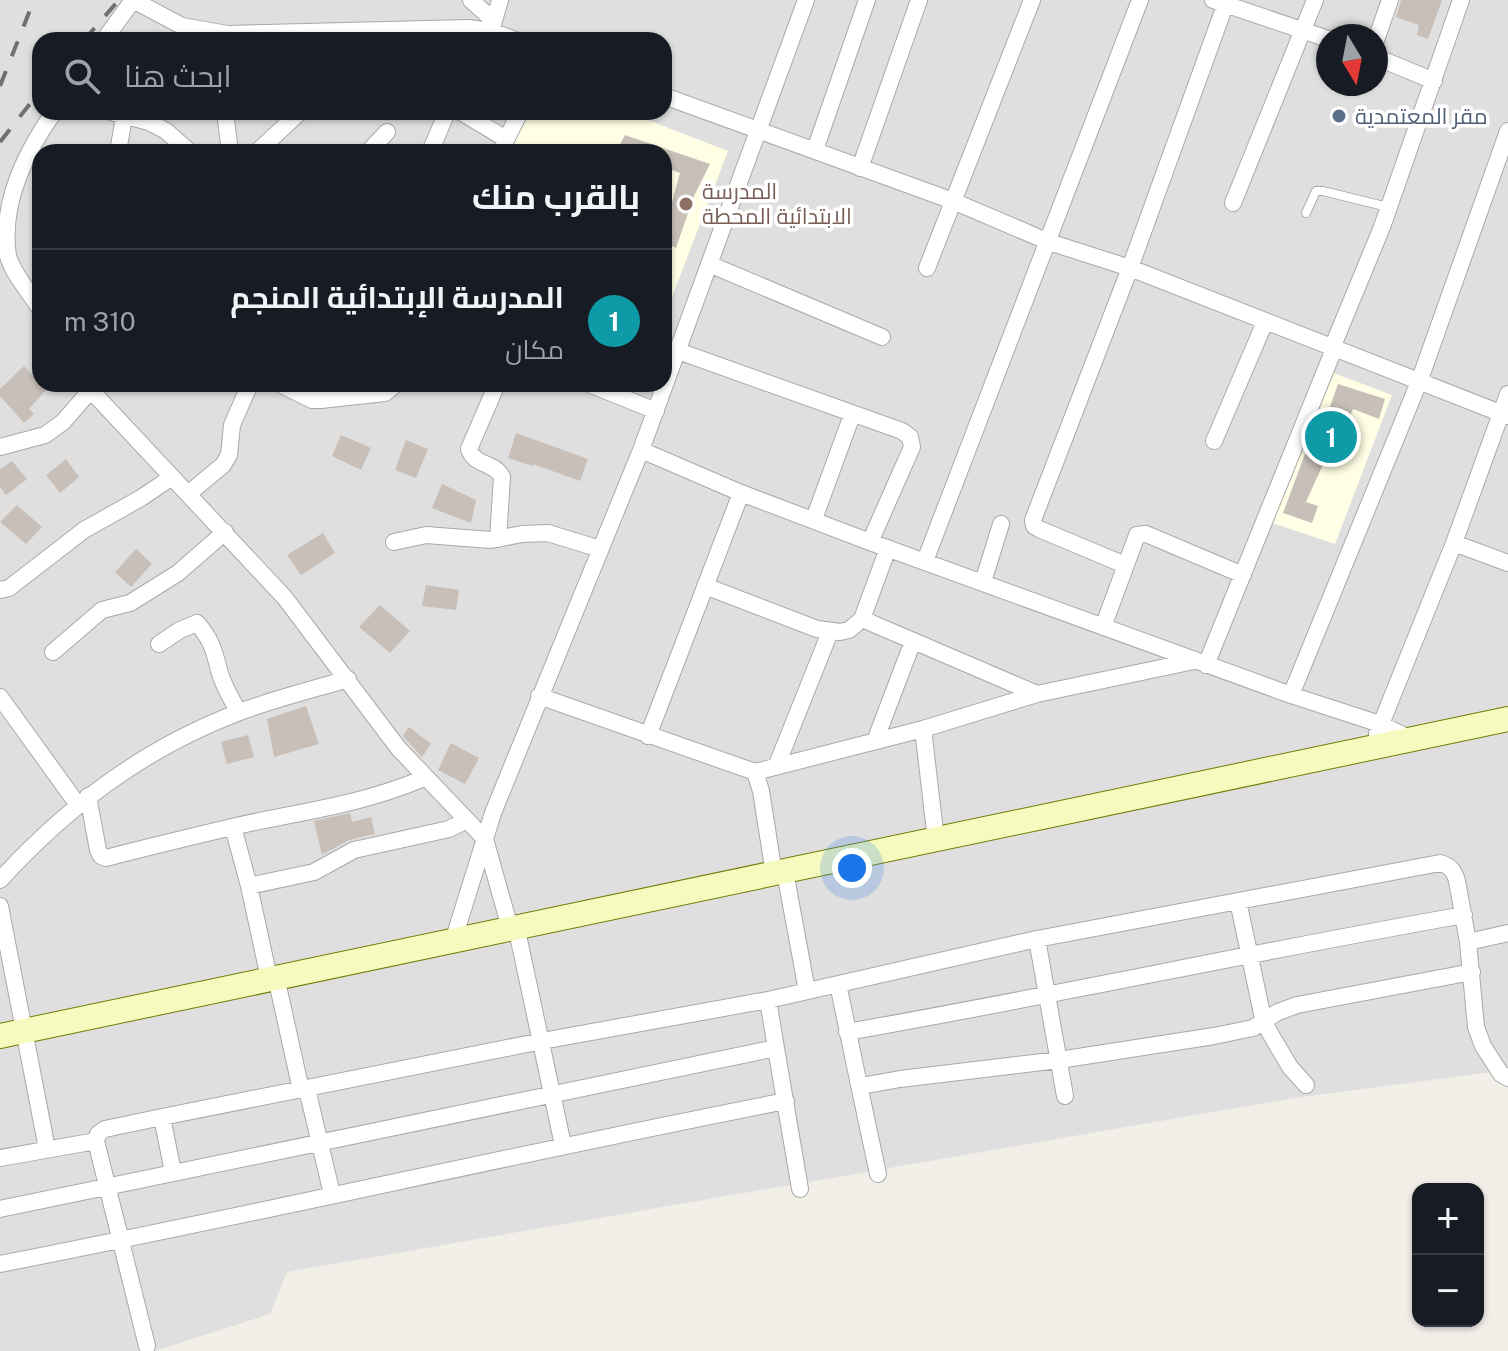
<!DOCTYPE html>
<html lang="ar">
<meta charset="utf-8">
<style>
body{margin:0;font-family:"Public Sans",Cairo,sans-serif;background:#20242c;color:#f1f3f6;direction:rtl}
.controls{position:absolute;right:24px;bottom:24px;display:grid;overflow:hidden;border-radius:16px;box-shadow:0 2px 6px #0004}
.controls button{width:72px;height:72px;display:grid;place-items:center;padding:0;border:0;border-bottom:2px solid #363941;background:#171b24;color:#f1f3f6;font:40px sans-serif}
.compass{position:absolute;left:1316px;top:24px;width:72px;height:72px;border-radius:50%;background:#171b24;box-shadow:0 2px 6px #0004;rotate:170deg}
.you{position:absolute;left:852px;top:868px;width:28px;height:28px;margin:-20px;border:6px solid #fff;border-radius:50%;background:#1a73e8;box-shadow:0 0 0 12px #1a73e833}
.badge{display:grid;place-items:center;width:52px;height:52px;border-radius:50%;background:#8c9099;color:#fff;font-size:26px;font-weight:700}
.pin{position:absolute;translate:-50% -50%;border:4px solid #fff;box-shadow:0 2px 8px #0006}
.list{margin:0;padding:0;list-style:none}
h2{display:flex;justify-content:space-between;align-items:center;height:104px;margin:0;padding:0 32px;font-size:34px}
h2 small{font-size:26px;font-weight:400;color:#9ea1a6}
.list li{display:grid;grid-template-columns:52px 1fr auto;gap:24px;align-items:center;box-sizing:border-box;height:144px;padding:0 32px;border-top:2px solid #363941}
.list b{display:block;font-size:30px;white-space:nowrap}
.list p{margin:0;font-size:26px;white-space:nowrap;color:#9ea1a6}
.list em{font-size:26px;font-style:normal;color:#9ea1a6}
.icon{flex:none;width:44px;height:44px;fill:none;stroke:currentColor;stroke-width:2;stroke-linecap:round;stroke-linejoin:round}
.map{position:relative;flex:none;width:1508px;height:1351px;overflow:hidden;direction:ltr}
.search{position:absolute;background:#171b24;box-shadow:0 2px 6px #0004;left:32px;top:32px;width:640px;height:88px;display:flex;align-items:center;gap:20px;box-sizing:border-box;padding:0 28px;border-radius:24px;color:#9ea1a6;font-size:30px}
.panel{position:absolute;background:#171b24;box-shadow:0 2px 6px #0004;left:32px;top:144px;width:640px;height:248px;border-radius:24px;direction:rtl}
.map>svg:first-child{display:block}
</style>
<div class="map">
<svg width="1508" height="1351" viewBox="0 0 1508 1351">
<rect width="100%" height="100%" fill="#f2efe9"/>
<path fill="#e0dfdf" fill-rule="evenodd" d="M0,0H1508V1070L1294,1098L287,1272L270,1314L155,1351H0ZM1328,36H1376V84H1328ZM40,40H664V112H40ZM40,152H664V384H40Z"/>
<path fill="#ffffe5" d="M526,112H627L728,151L664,318V152H505Z
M1328,371L1392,395L1335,544L1272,523Z"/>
<path fill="#c7bfb8" d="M1401,0H1442L1428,39L1417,35L1419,25L1396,17Z
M625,135L710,164L694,196L676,248L664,242V231L680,173L664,167V152H627L618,148Z
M24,366L46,390L29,409L34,414L24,423L0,396V389Z
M1338,384L1385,399L1379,419L1353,409L1332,463L1325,460L1306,502L1318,506L1312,523L1283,513L1305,454L1313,455Z
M516,433L588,459L580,481L533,464V466L508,458Z
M341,435L371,448L361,470L332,456Z
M406,440L428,449L416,478L395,470Z
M66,459L79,477L60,493L46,475Z
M12,461L27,479L6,495L0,487V469Z
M442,484L476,500L471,523L432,508Z
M17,505L42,527L26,544L0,522Z
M323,533L335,553L301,575L287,555Z
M136,549L152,564L131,587L115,572Z
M426,585L459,590L456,610L422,606Z
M380,605L410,631L390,653L359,627Z
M306,706L319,744L274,757L267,719Z
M409,727L431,744L422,757L403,736Z
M248,735L254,757L227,764L221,742Z
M451,743L479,758L465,784L438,770Z
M350,813L352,822L371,817L375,834L349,840L322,855L314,821Z"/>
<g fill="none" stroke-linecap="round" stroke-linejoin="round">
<defs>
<path id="service" d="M1306,213L1316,191H1323L1388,207"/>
<path id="minor" d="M133,0L182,26L227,34L468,28L491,31L515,40
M471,0L493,20
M1213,0L1328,39
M491,31L500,0
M104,40L133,0
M1376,40L1390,0
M1376,57L1434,81
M664,96L953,201L1049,242L1130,268L1508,416
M111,112L149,122L166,131L190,152
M225,112L230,152
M461,112L506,139
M815,150L867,0
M118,152L124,117
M257,152L300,112
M368,152L387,132
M430,152L447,112
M500,152L520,112
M860,168L919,0
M1233,203L1315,0
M709,264L882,337
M927,268L1032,0
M40,309C30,293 13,274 8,256C0,203 25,153 54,112
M1332,348L1382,227L1461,0
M678,351L902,431L910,437L912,447L870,542
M85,384L285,598L399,749L485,839L510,928
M280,384L312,400H321L385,393L396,384
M497,384L469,449C474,466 495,462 502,477L498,539
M589,384L656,411
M1214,441L1265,322
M0,447L45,435L63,422L90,391
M641,450L741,493L870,542L1291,695L1380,724L1411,739
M188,494L223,465L229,455L232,425L250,384
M814,519L852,415
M394,542L426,535L491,540L522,534L548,533L600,549
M1454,543L1508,563
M925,561L1140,0
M1125,565L1039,529L1034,526L1033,520L1130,268L1227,0
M983,582L1001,524
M705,586L817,629L840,632L849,630L862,619L888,548
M0,590L9,588L84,530L141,498L172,477
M862,619L1037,694L1194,661
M1103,627L1137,535L1146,534L1243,575
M159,644L180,630L197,623C211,639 214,650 219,670C222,684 232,699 238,712
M53,652L102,610L130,603L178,573L225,532
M1206,665L1334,349
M1291,695L1419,382L1508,131
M539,696L755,772L761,791L774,874
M0,697L78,805
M923,729L936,840
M1377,734L1454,543L1508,394
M648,736L741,493
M875,741L913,641
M776,767L830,632
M755,772L923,729L1037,694
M88,796L98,850L101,856L106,858C148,847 190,837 232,827C297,812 362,805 424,778
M233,827L249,886L269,978
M785,872L807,991
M0,880C68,806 143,749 237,713C273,699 311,690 348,679
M249,886L314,872L354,850L449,829L467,820
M1238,901L1264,1023L1290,1067L1306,1085
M0,906L47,1149
M516,926L563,1145
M454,938L493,813L641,450L806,0
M1037,939L1065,1096
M1468,942L1508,933
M276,977L301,1090
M838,984L859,1085L861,1086L900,1079L1059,1060L1214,1036L1253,1028L1278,1012L1297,1005L1472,972
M847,1032C1053,996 1258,951 1464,915
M776,1048L800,1189
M859,1085L878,1174
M307,1089L332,1194
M162,1117L173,1172
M96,1141L147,1346
M0,1158L96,1141L98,1134L105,1129L162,1117L542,1041L768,1000L1037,939L1440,863C1450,866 1454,870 1457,881L1468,942L1476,1027L1483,1046L1501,1074L1508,1078
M0,1209L776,1048L768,1000
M0,1264C263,1213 524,1152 786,1101"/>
<path id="secondary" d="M0,1036C502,929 1005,824 1508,719"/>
</defs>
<use href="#service" stroke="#a9a9a9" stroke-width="10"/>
<use href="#minor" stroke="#a9a9a9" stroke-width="18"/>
<use href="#secondary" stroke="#707d05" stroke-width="26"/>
<use href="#service" stroke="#fff" stroke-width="8"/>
<use href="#minor" stroke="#fff" stroke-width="16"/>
<use href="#secondary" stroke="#f7fabf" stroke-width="24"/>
<path stroke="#707070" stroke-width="4" stroke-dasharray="16 16" stroke-linecap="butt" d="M84,40L119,0
M0,86L34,0
M0,142L40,91"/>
</g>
<circle fill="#5c6f8a" stroke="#fff" stroke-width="3" cx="1339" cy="116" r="8"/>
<circle fill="#8d6e63" stroke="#fff" stroke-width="3" cx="686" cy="204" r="8"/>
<g text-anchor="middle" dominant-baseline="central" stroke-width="7" stroke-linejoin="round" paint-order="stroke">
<g font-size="22" fill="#4e5e75" stroke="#fff" text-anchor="start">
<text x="1355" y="116">مقر المعتمدية</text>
</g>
<g font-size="22" fill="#785e54" stroke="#fff" text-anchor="start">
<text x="702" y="191">المدرسة<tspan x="702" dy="25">الابتدائية المحطة</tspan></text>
</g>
</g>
</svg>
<div class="controls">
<button>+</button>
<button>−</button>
</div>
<svg class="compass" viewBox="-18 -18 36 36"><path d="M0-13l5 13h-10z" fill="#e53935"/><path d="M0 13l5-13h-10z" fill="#9ea1a6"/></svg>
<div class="you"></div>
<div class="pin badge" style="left:1331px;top:437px;background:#0f9aa8">1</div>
<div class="search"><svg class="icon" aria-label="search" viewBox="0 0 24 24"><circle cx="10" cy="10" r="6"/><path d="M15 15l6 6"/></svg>ابحث هنا</div>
<section class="panel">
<h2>بالقرب منك<small></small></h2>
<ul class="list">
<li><span class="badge" style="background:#0f9aa8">1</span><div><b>المدرسة الإبتدائية المنجم</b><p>مكان</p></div><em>310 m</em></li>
</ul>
</section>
</div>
